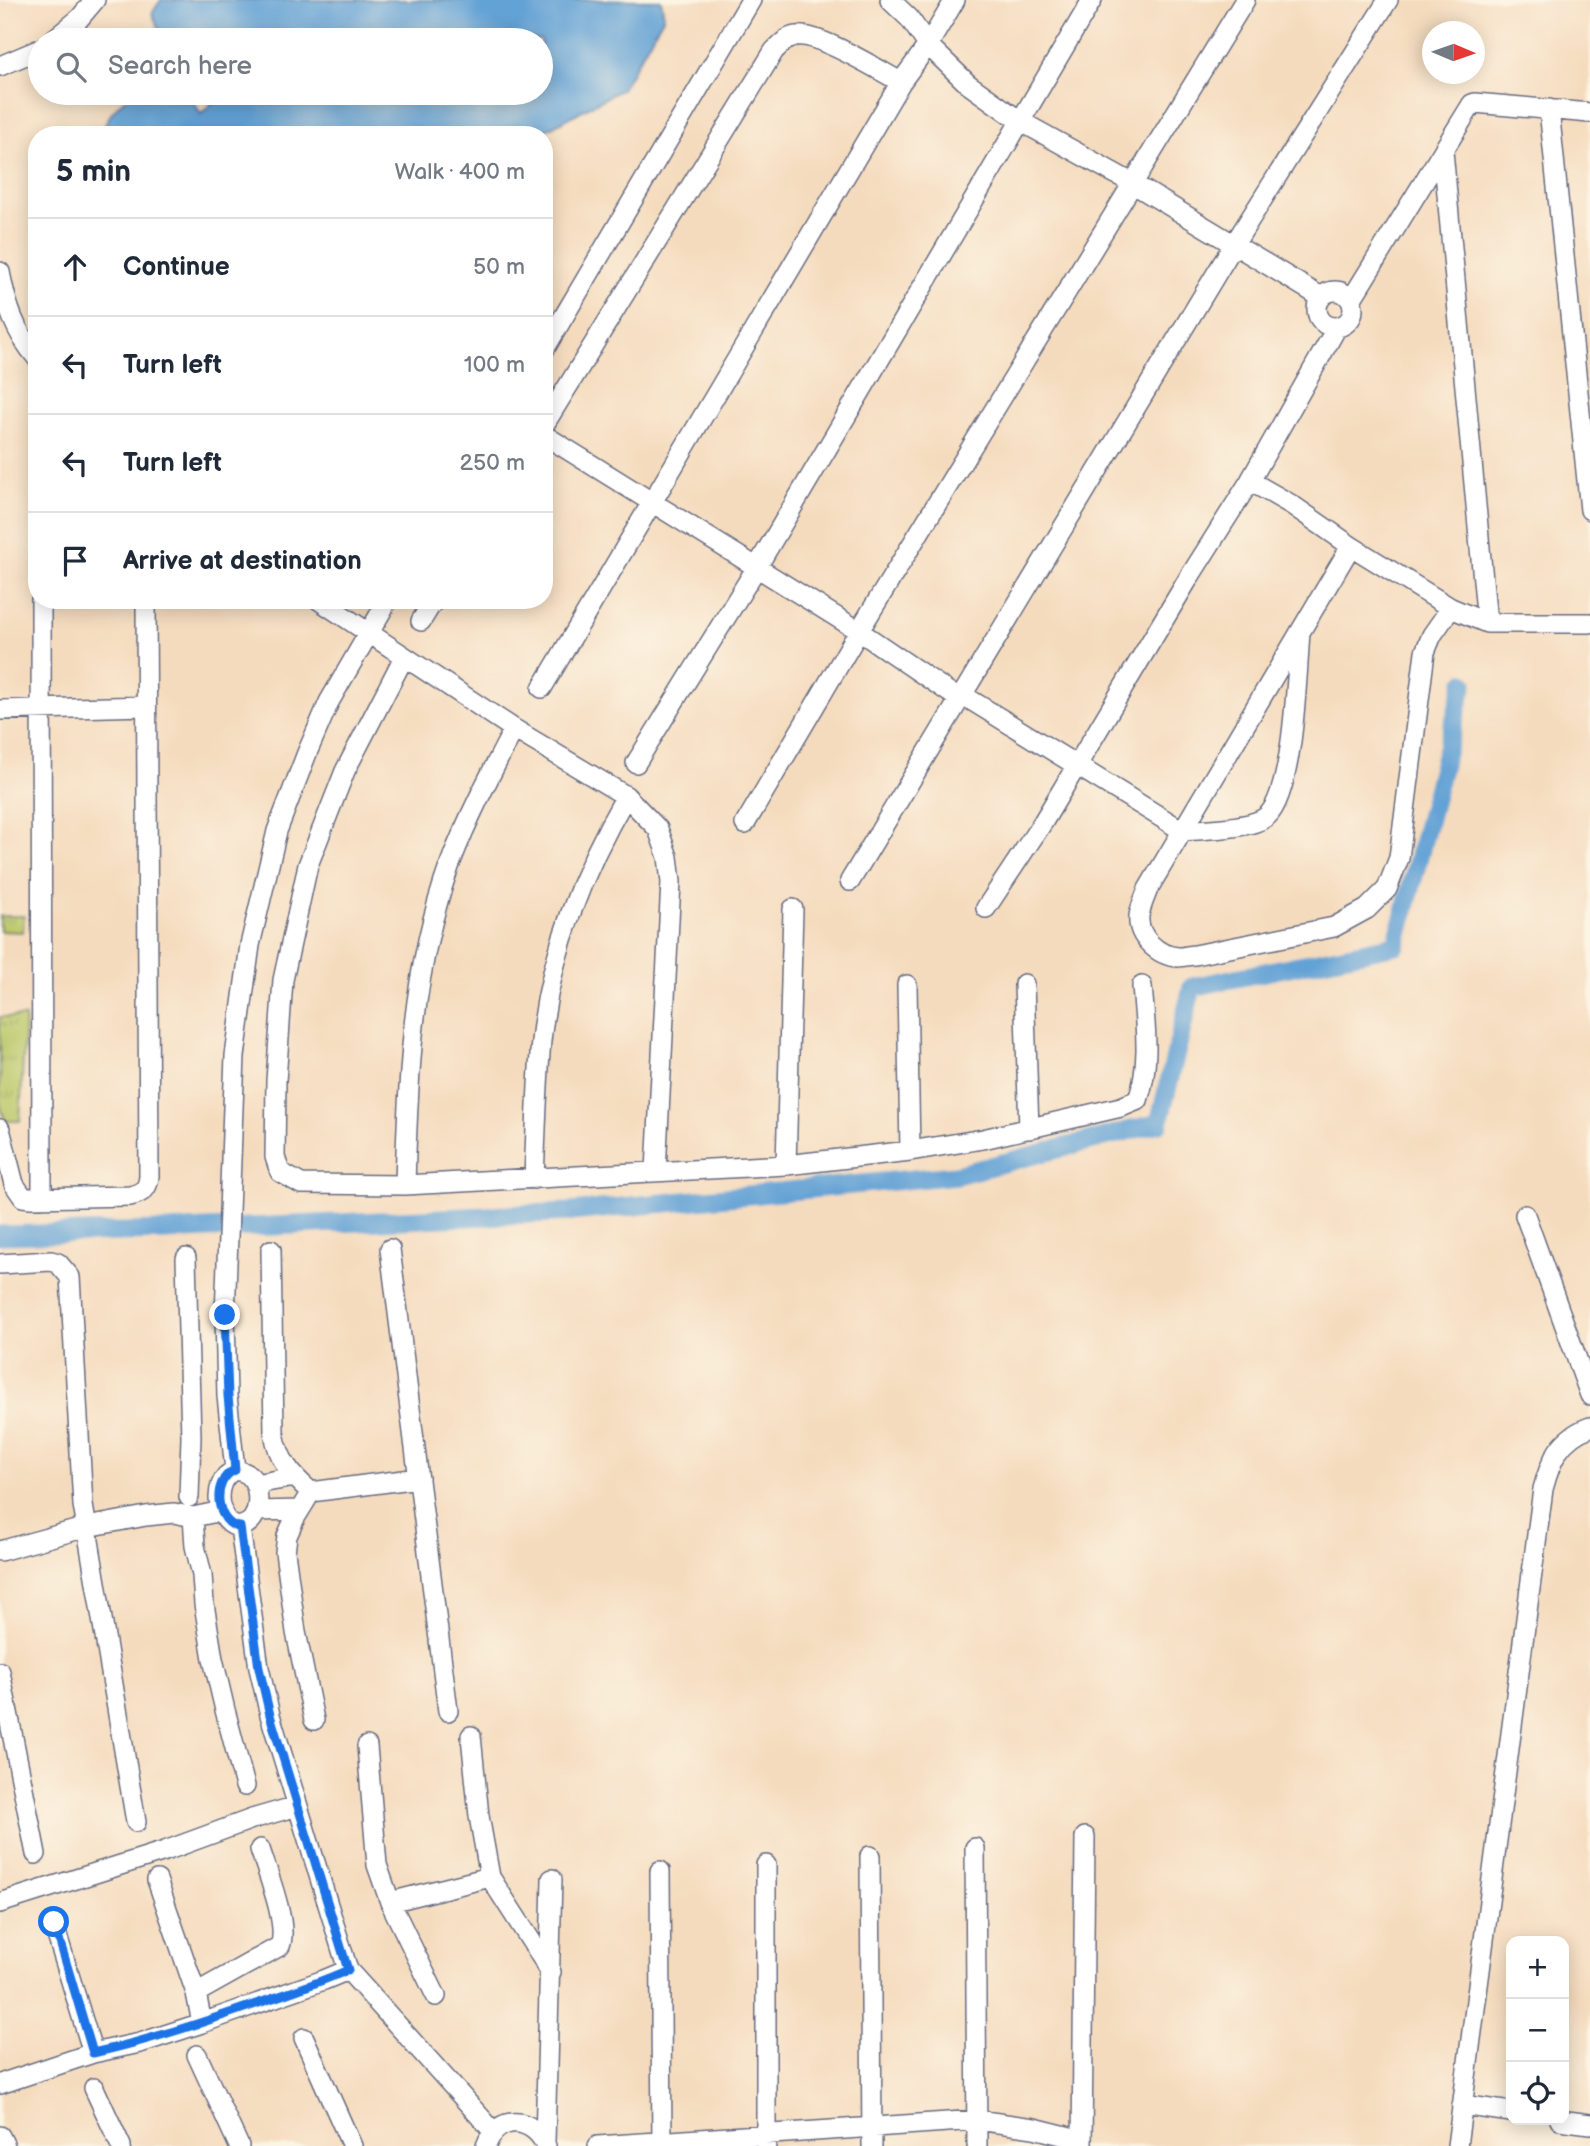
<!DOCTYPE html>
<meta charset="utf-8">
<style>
body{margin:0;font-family:"Balsamiq Sans",sans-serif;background:#f2f2f3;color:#1f2937}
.controls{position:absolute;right:21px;bottom:21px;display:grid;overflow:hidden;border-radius:14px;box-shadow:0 4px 18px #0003}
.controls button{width:63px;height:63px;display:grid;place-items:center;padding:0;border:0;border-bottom:2px solid #e0e1e3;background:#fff;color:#1f2937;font:35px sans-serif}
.compass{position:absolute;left:1422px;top:21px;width:63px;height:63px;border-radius:50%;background:#fff;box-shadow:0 4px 18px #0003;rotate:92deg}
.stop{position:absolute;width:21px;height:21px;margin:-16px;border:5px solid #1a73e8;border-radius:50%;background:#fff}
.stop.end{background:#1a73e8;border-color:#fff;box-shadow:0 2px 7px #0008}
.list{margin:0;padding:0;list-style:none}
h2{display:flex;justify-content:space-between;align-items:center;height:91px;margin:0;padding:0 28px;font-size:30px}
h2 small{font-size:23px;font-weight:400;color:#747a83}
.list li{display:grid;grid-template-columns:46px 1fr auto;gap:21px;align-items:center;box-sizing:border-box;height:98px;padding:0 28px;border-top:2px solid #e0e1e3}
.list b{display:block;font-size:26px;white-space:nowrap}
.list em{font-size:23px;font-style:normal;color:#747a83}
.icon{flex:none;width:38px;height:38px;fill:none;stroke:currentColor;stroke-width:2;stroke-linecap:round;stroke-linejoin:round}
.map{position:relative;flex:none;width:1590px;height:2146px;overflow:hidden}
.search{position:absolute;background:#fff;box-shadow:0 4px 18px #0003;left:28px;top:28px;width:525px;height:77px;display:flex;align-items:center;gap:18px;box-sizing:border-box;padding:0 24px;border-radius:38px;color:#747a83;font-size:26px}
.panel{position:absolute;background:#fff;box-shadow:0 4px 18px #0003;left:28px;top:126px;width:525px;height:483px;border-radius:28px}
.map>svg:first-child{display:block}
</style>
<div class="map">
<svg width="1590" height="2146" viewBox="0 0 1590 2146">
<defs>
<pattern id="grass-tufts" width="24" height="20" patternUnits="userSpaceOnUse" patternTransform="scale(1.75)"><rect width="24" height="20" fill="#bcc86a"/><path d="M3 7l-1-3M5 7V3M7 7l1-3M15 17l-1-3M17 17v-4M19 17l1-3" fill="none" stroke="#a1ac5e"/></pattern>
</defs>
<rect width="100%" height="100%" fill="#fcf5e5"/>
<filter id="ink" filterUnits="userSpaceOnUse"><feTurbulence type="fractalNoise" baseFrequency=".0143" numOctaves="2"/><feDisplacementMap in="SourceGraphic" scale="14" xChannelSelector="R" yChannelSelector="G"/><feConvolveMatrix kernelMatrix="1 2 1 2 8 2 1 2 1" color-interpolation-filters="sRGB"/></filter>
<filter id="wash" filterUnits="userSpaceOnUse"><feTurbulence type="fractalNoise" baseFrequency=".00686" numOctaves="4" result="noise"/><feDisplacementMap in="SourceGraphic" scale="28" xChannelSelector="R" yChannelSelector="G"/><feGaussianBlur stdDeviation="1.57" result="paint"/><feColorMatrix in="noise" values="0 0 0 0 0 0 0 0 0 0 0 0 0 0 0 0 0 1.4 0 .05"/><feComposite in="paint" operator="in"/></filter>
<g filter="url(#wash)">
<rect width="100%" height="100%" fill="#f5dbbe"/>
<path fill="url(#grass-tufts)" stroke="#6c7c64" stroke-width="2" d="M0,916H24L23,932L0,931Z
M0,1017H25L20,1121H5L0,1103Z"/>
<path fill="#63a2d5" stroke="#3f689a" stroke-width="2" d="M161,0H661L664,16L622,89L537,135H101C105,120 117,103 131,95C144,88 179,92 191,100C195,103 198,109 201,114L211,104L213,93H541V40H179L159,29L152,13Z"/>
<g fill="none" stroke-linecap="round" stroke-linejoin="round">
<path stroke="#63a2d5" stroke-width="19" d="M0,1235L165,1231L570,1212L956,1175L1159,1123L1192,987L1396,945L1464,683"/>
</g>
</g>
<g filter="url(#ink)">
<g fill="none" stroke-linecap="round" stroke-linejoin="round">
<defs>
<path id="street" d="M890,0L909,18L928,45L968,84L1020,121L1132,183L1321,297
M53,40L79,19L95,0
M0,66L40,49
M1549,109L1590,510
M1443,151L1487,623
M0,272C6,305 15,332 37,358
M1317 309a18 18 0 1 1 36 0a18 18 0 1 1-36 0Z
M1351,300L1472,104L1475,103L1590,113
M544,350L751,0
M544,425L774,51C780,45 787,37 796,36C818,32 880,71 901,82
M544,435L859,631L959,699H969L1183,831C1203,829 1253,829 1267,816C1294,792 1297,670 1300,632
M1250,481L1292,505L1351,546L1451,608L1487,623H1590
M1351,546L1148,889C1145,897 1140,908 1139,916C1137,937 1158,956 1178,957C1183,957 1190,955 1195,955L1334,927L1367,909L1387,889L1399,858L1425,652L1432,635L1451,608
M41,600L42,1198
M319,600L514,729L626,796L658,829L668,857L671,882L656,1171
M421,621L434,600
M404,657L345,771L308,865L283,980L276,1081L275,1157L280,1172L301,1184L405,1185L786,1165L910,1151L983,1139L1121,1107L1138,1100C1151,1063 1145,1024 1142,986
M542,688L901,82L928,45L955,0
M0,710L145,706
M636,763L757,567L1092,0
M745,824L859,631L1245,0
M850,881L1233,246L1388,0
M986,908L1043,822L1190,576L1250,481L1337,327
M1024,984L1029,1129
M907,985L910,1151
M0,1129L14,1184L23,1197L31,1198L130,1196C143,1193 148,1189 149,1176L146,600
M786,1165L793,909
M534,1179C536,1133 537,1087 541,1041C550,955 583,870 626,796
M405,1185C408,1074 412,969 450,864C468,817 491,773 514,729
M1525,1215L1590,1395
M390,1249L448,1711
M271,1250L274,1432C278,1459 290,1474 311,1492L419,1478
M186,1258L191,1437L189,1497
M0,1264L51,1261L58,1263L70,1277L83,1505L136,1822
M235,1470L227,1396L225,1315L235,1056L250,945L277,831L307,753L329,702L388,600
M235,1470C240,1471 246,1472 250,1476C262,1488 261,1523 241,1526C219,1530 208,1481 235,1470Z
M255,1484L295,1477
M311,1492L295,1518L287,1536L285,1552L296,1632L314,1720
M257,1511L299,1510
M193,1517L195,1546L202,1575L204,1604L213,1659L225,1710L245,1786
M240,1527L259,1668L270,1715L348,1970L493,2131
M0,1551L87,1527L146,1516L174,1513L193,1517L222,1511
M0,1672L36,1854
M471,1736L479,1816L490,1877L551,1972
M367,1746L377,1865L390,1902L436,1996
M975,1848L977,2146
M870,1856L872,2146
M766,1865V2146
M660,1871L662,2146
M157,1880L196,1993L202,2023
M390,1902L490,1877
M0,1903L165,1851L252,1819L297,1806
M53,1922L93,2053
M196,1993L280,1946C289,1925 267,1872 260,1849
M304,2038L352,2146
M197,2055L239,2146
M0,2084L93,2053L140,2043L202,2023L324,1980L348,1970
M94,2088L121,2146
M1462,2105L1511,2112
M1560,2120L1590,2124
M0,2136L5,2146
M545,2142L552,1879
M486,2146C497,2114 533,2116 546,2146
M598,2146L977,2120L1034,2128L1082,2140
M1082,2146L1085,1837
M1457,2146L1543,1489C1551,1459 1560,1438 1590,1427"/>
</defs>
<use href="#street" stroke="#676b80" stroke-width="22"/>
<use href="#street" stroke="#fff" stroke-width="19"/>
</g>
</g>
<g fill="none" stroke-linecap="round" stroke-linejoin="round" filter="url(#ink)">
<path stroke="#1a73e8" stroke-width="9" d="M54,1922L93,2053C147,2041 199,2024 250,2006C283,1995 316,1984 348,1970L270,1715L259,1668L240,1527C216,1525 210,1480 235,1470L228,1396L225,1315"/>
</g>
</svg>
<div class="controls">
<button>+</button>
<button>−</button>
<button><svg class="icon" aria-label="locate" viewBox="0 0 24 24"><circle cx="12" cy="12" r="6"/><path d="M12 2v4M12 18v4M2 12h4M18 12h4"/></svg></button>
</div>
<svg class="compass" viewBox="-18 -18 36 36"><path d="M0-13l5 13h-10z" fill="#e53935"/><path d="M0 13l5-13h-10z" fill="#747a83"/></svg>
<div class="stop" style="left:54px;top:1922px"></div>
<div class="stop end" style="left:225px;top:1315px"></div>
<div class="search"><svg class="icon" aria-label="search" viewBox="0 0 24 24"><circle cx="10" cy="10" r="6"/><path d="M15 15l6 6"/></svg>Search here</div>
<section class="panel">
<h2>5 min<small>Walk · 400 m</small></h2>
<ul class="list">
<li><svg class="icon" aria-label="ahead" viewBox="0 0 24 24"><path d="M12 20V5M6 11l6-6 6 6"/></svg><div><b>Continue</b></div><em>50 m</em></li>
<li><svg class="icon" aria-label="left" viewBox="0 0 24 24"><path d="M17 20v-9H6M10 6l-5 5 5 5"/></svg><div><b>Turn left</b></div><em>100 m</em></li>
<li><svg class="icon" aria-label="left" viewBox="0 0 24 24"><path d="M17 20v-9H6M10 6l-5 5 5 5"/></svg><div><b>Turn left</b></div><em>250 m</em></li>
<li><svg class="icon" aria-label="arrive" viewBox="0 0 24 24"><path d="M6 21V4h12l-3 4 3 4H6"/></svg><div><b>Arrive at destination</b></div></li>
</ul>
</section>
</div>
